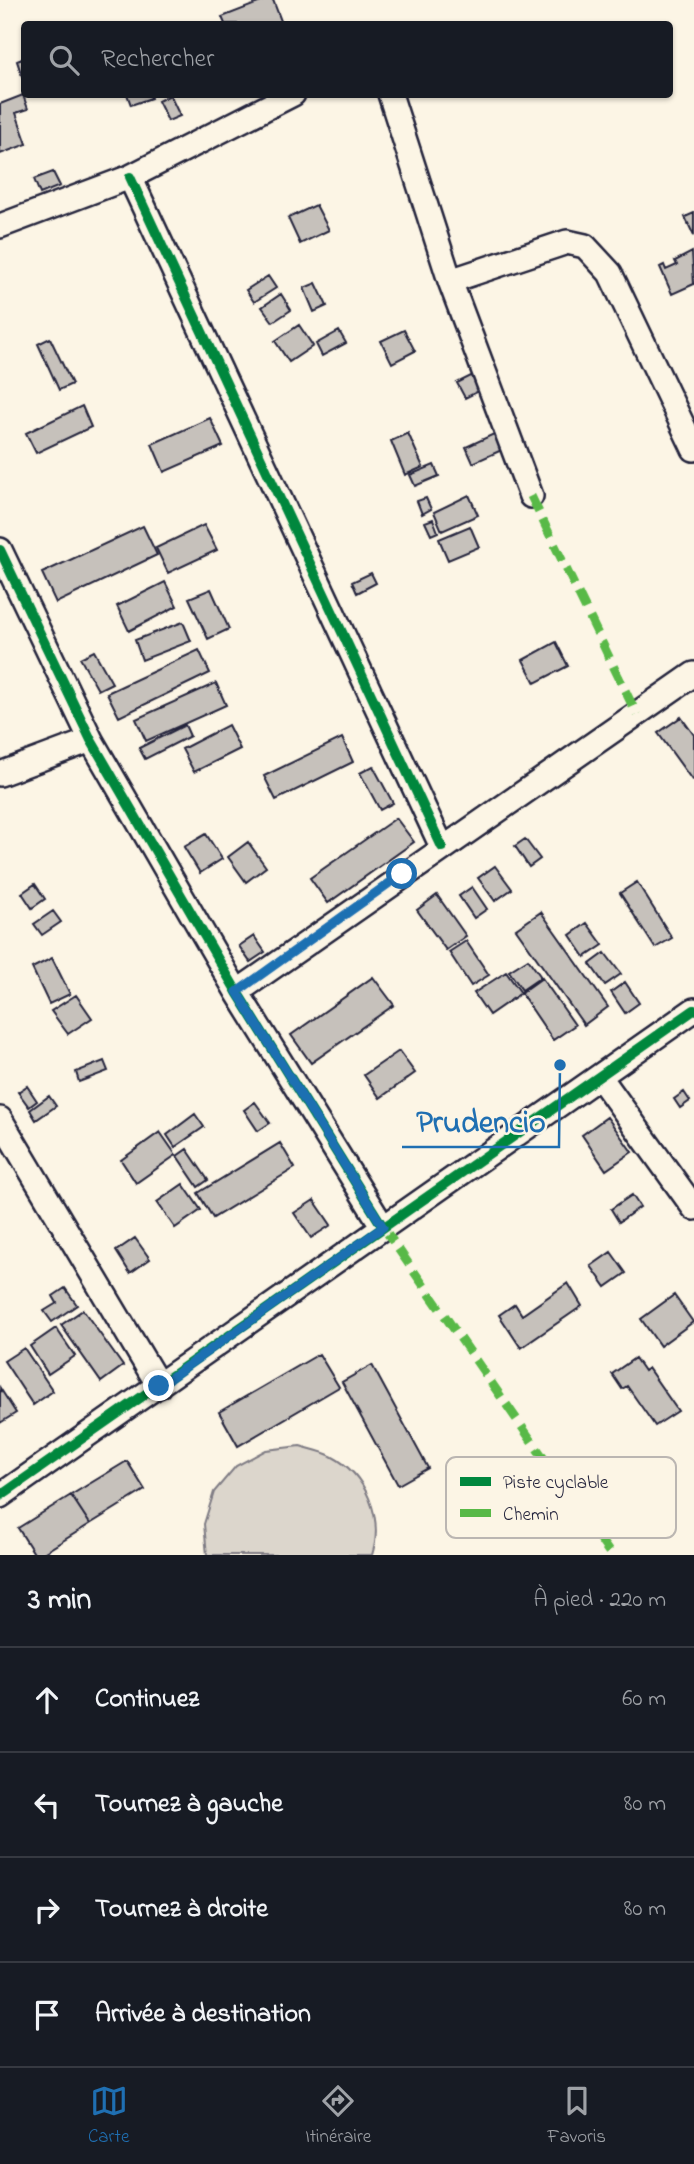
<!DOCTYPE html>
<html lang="fr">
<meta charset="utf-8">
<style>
body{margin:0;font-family:"Indie Flower",sans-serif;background:#242831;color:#f1f3f6}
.stop{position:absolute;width:21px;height:21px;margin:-16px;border:5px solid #1f6fb2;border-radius:50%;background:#fff}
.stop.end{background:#1f6fb2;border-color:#fff;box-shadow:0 2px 7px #0008}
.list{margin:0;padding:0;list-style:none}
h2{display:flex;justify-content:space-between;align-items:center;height:91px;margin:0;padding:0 28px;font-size:30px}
h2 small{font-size:23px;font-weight:400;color:#9ea1a6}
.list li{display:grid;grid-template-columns:46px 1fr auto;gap:21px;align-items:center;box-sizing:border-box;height:105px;padding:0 28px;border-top:2px solid #363941}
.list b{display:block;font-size:26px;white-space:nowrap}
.list em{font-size:23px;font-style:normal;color:#9ea1a6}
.icon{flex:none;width:38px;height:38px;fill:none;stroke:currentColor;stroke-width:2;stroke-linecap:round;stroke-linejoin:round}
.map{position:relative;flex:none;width:694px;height:1555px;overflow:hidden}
.search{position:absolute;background:#171b24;box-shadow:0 2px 5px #0004;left:21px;right:21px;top:21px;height:77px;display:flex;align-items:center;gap:18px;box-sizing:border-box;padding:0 24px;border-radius:7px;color:#9ea1a6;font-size:26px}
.sheet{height:511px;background:#171b24}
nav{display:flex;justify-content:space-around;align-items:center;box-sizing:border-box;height:98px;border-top:2px solid #363941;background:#171b24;font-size:19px;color:#9ea1a6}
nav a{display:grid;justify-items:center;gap:4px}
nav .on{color:#1f6fb2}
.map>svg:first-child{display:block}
</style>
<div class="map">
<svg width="694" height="1555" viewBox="0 0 694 1555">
<rect width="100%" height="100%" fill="#fcf5e5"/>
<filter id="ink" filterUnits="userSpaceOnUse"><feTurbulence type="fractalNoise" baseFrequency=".0143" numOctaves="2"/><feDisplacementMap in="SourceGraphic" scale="14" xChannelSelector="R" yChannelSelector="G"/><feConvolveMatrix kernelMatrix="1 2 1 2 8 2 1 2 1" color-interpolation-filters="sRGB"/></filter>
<g filter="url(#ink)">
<path fill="#dcd6cc" stroke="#7f7c84" stroke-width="2" d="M300,1446C310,1449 322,1451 331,1456C366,1474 384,1518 372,1555H207L204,1524L214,1492L236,1466L266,1450Z"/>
<path fill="#c6c1bb" stroke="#22223b" stroke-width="2" d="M266,0H273L281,21L274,24H225L222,17Z
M24,58V82L17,61Z
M127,94H150L151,98L131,105Z
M23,95L28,109L16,113L27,144L0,154V104Z
M170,95L180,116L168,121L158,101Z
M53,172L60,186L40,194L34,179Z
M316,205L329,230L300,244L288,218Z
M694,213V236L685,217Z
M692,252L694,284L672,294L660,267L664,265L666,270L677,265L675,261Z
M268,276L276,288L254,302L246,290Z
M316,283L327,306L314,312L304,288Z
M281,294L291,310L273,322L262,307Z
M299,325L313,346L289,362L275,341Z
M404,330L415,351L392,363L381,341Z
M339,331L346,343L322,356L316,344Z
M50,338L72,384L59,390L38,344Z
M477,373L485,388L465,398L457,383Z
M82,406L91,427L36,453L26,433Z
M210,418L223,446L164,472L152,444Z
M408,433L423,467L405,475L391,441Z
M496,433L504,449L473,463L466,447Z
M434,465L439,476L415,486L410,475Z
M469,495L478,515L442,531L434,512Z
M426,498L431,509L422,514L417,501Z
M433,519L438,532L431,535L425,522Z
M204,525L217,550L168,573L156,548Z
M143,526L157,555L56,603L42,573Z
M470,526L479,547L448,560L439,539Z
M371,573L376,583L357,593L352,582Z
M165,582L177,606L129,631L117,606Z
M211,589L229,629L208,639L189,598Z
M183,622L191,641L142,660L135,640Z
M556,642L568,666L535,683L523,660Z
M199,650L210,673L119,717L107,693Z
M94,651L112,683L98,690L80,658Z
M216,683L226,705L146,741L136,719Z
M681,717L694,735V779L692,780L658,733Z
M185,725L190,736L145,759L139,748Z
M228,725L240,749L194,772L182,749Z
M342,738L353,762L276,800L264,776Z
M373,766L393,803L380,810L360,773Z
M396,818L414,842L328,903L310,878Z
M206,834L222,859L200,873L184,847Z
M525,839L540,859L529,867L515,846Z
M248,842L266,867L246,882L228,857Z
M495,866L512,889L495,901L478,878Z
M637,882L672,938L655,948L620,893Z
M35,884L45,899L32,908L22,893Z
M472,887L487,909L474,918L459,896Z
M437,895L466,936L446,950L417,910Z
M53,911L61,922L42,935L34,924Z
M541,912L608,1007L584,1025L516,929Z
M587,923L603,945L585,957L570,935Z
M254,936L265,952L250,962L239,946Z
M466,941L489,975L471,986L449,952Z
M605,953L621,974L605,985L590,964Z
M52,958L70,994L49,1004L32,968Z
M528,959L541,977L522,990L509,971Z
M506,972L521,993L489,1015L474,993Z
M373,977L394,1005L311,1063L291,1035Z
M542,978L575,1025L553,1040L521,993Z
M625,982L639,1003L625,1013L611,992Z
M76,995L92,1018L68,1034L51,1011Z
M399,1051L415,1073L380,1098L364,1075Z
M104,1061L108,1071L79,1082L76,1072Z
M27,1086L37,1101L29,1107L18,1092Z
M684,1092L690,1101L680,1108L674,1099Z
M49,1096L56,1106L36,1120L30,1110Z
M255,1102L270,1123L258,1131L244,1110Z
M195,1114L204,1127L175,1147L167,1135Z
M607,1117L632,1152L606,1170L582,1135Z
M160,1132L176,1155L136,1183L121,1160Z
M280,1143L295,1168L213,1218L198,1193Z
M187,1149L208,1180L198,1187L177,1156Z
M183,1184L201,1210L175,1228L157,1202Z
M632,1195L640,1207L619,1222L611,1209Z
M314,1200L331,1225L311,1238L294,1213Z
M135,1238L150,1259L130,1273L116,1251Z
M611,1252L626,1273L606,1287L591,1266Z
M568,1283L582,1306L521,1348L499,1315L515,1304L522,1315Z
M65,1288L77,1305L52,1322L44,1311L57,1303L53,1296Z
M674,1295L693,1322L660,1346L641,1319Z
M83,1310L123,1366L101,1382L61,1325Z
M56,1328L75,1356L48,1374L30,1346Z
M24,1348L53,1391L33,1405L4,1361Z
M319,1354L339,1387L238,1446L219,1412Z
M635,1358L644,1371L648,1368L678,1411L655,1426L627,1386L622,1389L612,1374Z
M372,1365L428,1468L398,1485L342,1382Z
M0,1388L16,1413L0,1423Z
M127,1461L145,1490L90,1524L71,1495Z
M71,1495L90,1524L40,1555H35L18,1528Z"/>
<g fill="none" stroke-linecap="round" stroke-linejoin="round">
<defs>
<path id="minor" d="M390,94L450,281L531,496
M130,177L442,847
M0,226L130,177L293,94
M450,281L567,242L585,246L610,273L694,449
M0,550L91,740L237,992L383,1227
M0,774L91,740
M237,992L694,674
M600,1077L694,1208
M0,1119L159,1386
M0,1496L694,1010"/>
</defs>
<use href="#minor" stroke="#22223b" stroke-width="28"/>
<use href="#minor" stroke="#fcf5e5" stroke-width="23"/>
<path stroke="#58b947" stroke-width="9" stroke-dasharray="18 9" stroke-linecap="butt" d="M531,496L637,715
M383,1227L611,1555"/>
<defs>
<path id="cycleway" d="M130,177L442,847
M0,550L91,740L237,992L383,1227
M0,1496L694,1010"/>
</defs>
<use href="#cycleway" stroke="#fcf5e5" stroke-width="15"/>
<use href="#cycleway" stroke="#00873e" stroke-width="10"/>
</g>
</g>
<g fill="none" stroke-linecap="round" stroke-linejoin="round" filter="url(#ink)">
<path stroke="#1f6fb2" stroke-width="9" d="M159,1386L383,1227L237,992L402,874"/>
</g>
<rect x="446" y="1457" width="230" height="81" rx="10" fill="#fcf5e5" stroke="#bbb6b2" stroke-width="2"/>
<rect x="460" y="1477" width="31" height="9" fill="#00873e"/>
<rect x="460" y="1509" width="31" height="8" fill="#58b947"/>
<g font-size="19" fill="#22223b">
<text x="503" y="1488">Piste cyclable</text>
<text x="503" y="1520">Chemin</text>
</g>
<path fill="none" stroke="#1f6fb2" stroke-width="2.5" d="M560 1065L559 1147H402"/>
<circle fill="#1f6fb2" stroke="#fcf5e5" stroke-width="2.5" cx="560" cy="1065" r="7"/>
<g font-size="32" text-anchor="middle" font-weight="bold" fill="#1f6fb2" stroke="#fcf5e5" stroke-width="5" stroke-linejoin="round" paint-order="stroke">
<text x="481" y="1132">Prudencio</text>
</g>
</svg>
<div class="stop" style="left:402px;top:874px"></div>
<div class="stop end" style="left:159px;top:1386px"></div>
<div class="search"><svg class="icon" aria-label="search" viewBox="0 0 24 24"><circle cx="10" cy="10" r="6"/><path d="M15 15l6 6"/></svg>Rechercher</div>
</div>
<section class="sheet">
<h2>3 min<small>À pied · 220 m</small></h2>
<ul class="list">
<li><svg class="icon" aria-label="ahead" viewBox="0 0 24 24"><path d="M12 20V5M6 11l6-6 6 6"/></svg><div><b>Continuez</b></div><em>60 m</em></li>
<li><svg class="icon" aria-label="left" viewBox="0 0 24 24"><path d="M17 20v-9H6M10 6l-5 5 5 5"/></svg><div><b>Tournez à gauche</b></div><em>80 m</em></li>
<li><svg class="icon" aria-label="right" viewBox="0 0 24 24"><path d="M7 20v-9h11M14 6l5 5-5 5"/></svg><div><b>Tournez à droite</b></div><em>80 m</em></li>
<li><svg class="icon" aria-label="arrive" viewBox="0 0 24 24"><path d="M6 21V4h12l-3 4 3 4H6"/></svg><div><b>Arrivée à destination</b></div></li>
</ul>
</section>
<nav>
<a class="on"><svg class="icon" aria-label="map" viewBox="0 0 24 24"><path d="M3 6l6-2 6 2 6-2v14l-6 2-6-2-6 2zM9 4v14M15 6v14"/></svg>Carte</a>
<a><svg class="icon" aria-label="directions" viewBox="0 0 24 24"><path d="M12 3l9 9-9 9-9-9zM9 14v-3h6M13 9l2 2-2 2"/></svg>Itinéraire</a>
<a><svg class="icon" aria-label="saved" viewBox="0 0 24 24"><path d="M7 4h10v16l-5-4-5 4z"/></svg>Favoris</a>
</nav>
